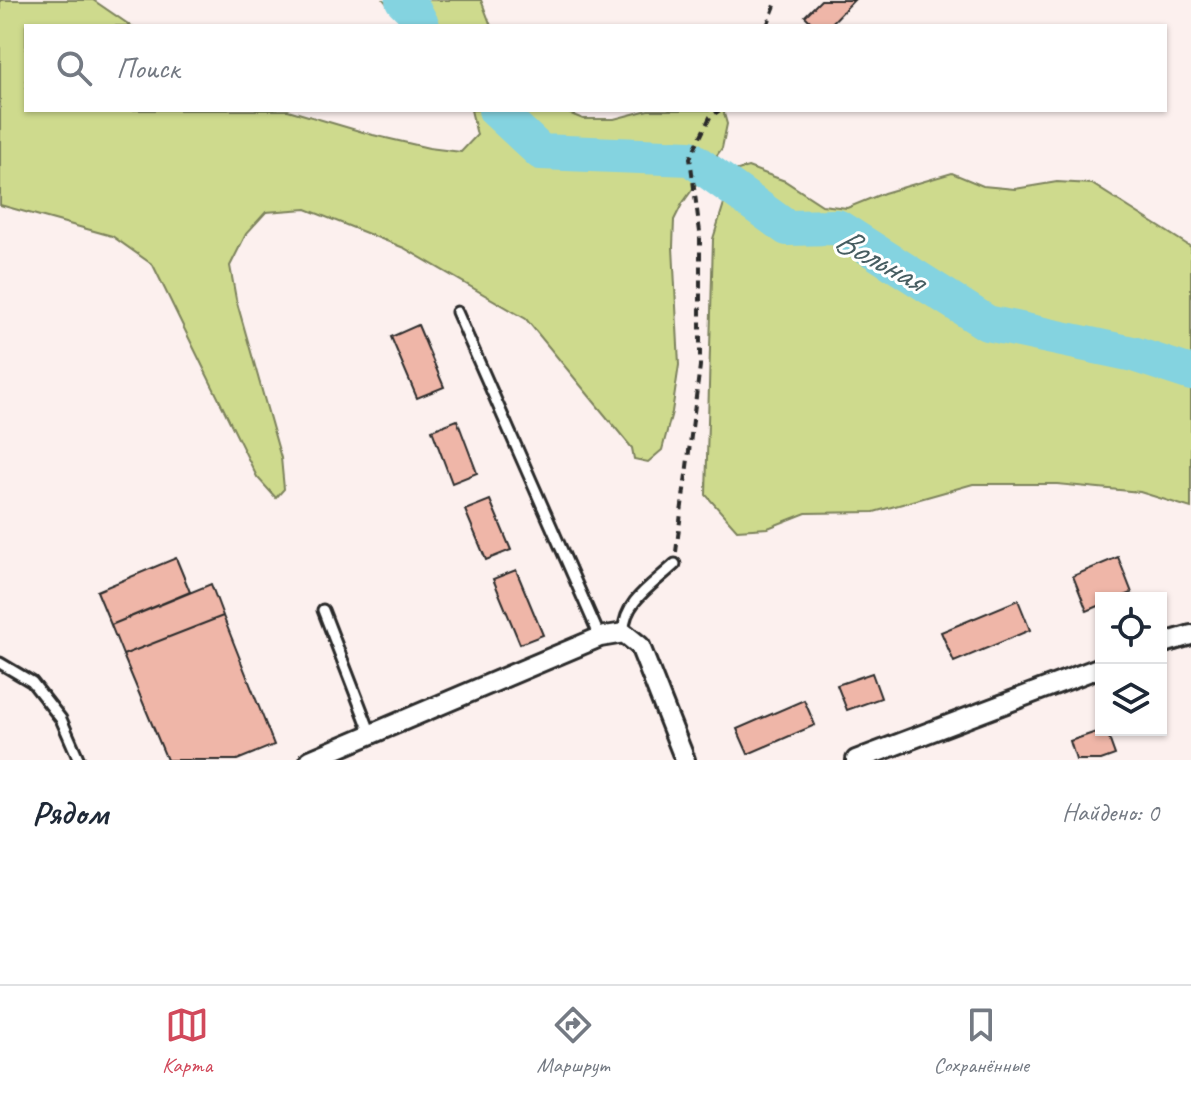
<!DOCTYPE html>
<html lang="ru">
<meta charset="utf-8">
<style>
body{margin:0;font-family:Caveat,sans-serif;background:#f2f2f3;color:#1f2937}
.controls{position:absolute;right:24px;bottom:24px;display:grid;overflow:hidden;border-radius:0px;box-shadow:0 2px 6px #0004}
.controls button{width:72px;height:72px;display:grid;place-items:center;padding:0;border:0;border-bottom:2px solid #e0e1e3;background:#fff;color:#1f2937;font:40px sans-serif}
.list{margin:0;padding:0;list-style:none}
h2{display:flex;justify-content:space-between;align-items:center;height:104px;margin:0;padding:0 32px;font-size:34px}
h2 small{font-size:26px;font-weight:400;color:#747a83}
.icon{flex:none;width:44px;height:44px;fill:none;stroke:currentColor;stroke-width:2;stroke-linecap:round;stroke-linejoin:round}
.map{position:relative;flex:none;width:1191px;height:760px;overflow:hidden}
.search{position:absolute;background:#fff;box-shadow:0 2px 6px #0004;left:24px;right:24px;top:24px;height:88px;display:flex;align-items:center;gap:20px;box-sizing:border-box;padding:0 28px;border-radius:0px;color:#747a83;font-size:30px}
.sheet{height:224px;background:#fff}
nav{display:flex;justify-content:space-around;align-items:center;box-sizing:border-box;height:112px;border-top:2px solid #e0e1e3;background:#fff;font-size:22px;color:#747a83}
nav a{display:grid;justify-items:center;gap:4px}
nav .on{color:#d1495b}
.map>svg:first-child{display:block}
</style>
<div class="map">
<svg width="1191" height="760" viewBox="0 0 1191 760">
<rect width="100%" height="100%" fill="#fcf0ee"/>
<filter id="ink" filterUnits="userSpaceOnUse"><feTurbulence type="fractalNoise" baseFrequency=".0125" numOctaves="2"/><feDisplacementMap in="SourceGraphic" scale="16" xChannelSelector="R" yChannelSelector="G"/><feConvolveMatrix kernelMatrix="1 2 1 2 8 2 1 2 1" color-interpolation-filters="sRGB"/></filter>
<g filter="url(#ink)">
<path fill="#ceda8d" stroke="#7c825c" stroke-width="2" d="M0,0H93L131,26H26V110H288L373,135L429,148L461,152L477,135L471,110H561L583,119H614L648,110H723L727,124L722,148L682,204L674,220L673,247L679,365L672,412L662,450L648,462L634,459L632,448L526,319L404,248L306,209L266,212L246,234L230,266L236,299L281,458L284,489L276,498L257,477L153,265L112,236L0,205Z
M384,0H481L491,26H404Z
M748,167L785,181L822,205L847,208L884,193L952,173L983,186L1015,189L1057,182L1092,184L1191,247V508L1140,492L1057,484H973L874,512L806,513L768,528L737,530L706,495L713,239L734,171Z"/>
<g fill="none" stroke-linecap="round" stroke-linejoin="round">
<path stroke="#84d3e0" stroke-width="36" d="M403,0L414,11L422,26
M496,110L541,152L690,158L787,228L837,227L987,323L1133,354L1191,373"/>
</g>
<path fill="#efb6a8" stroke="#2b2b2b" stroke-width="2" d="M821,0H854L829,26H815L805,16Z
M418,325L444,387L417,398L391,337Z
M457,420L477,473L452,483L432,430Z
M490,500L511,550L486,560L465,510Z
M1118,557L1132,593L1119,598H1101V605L1087,611L1073,576Z
M176,558L190,592L111,625L97,591Z
M516,570L543,635L520,644L493,579Z
M211,584L223,616L123,655L111,625Z
M1018,600L1030,630L954,662L941,632Z
M223,616L274,745L237,760H167L123,655Z
M872,673L881,698L847,710L837,685Z
M804,700L815,725L748,754L737,729Z
M1102,730H1106L1115,755L1101,760H1076L1070,741Z"/>
<g fill="none" stroke-linecap="round" stroke-linejoin="round">
<defs>
<path id="lane" d="M457,312L600,637
M323,610L371,734
M624,633C622,602 654,584 675,564
M0,663L32,682L61,719L79,760"/>
<path id="street" d="M1161,644L1191,635
M310,760L600,637L624,633L640,646L685,760
M856,760L1101,667"/>
</defs>
<use href="#lane" stroke="#2b2b2b" stroke-width="15"/>
<use href="#street" stroke="#2b2b2b" stroke-width="24"/>
<path stroke="#2b2b2b" stroke-width="4" stroke-dasharray="8 6" stroke-linecap="butt" d="M767,26L777,0
M676,552L700,366V232L690,158L710,117L720,110"/>
<use href="#lane" stroke="#fff" stroke-width="9"/>
<use href="#street" stroke="#fff" stroke-width="18"/>
</g>
</g>
<g text-anchor="middle" dominant-baseline="central" stroke-width="6" stroke-linejoin="round" paint-order="stroke">
<g font-size="36" font-style="italic" fill="#465d61" stroke="#fff">
<text transform="translate(880 259) rotate(29)">Вольная</text>
</g>
</g>
</svg>
<div class="controls">
<button><svg class="icon" aria-label="locate" viewBox="0 0 24 24"><circle cx="12" cy="12" r="6"/><path d="M12 2v4M12 18v4M2 12h4M18 12h4"/></svg></button>
<button><svg class="icon" aria-label="layers" viewBox="0 0 24 24"><path d="M12 4l9 5-9 5-9-5zM3 14l9 5 9-5"/></svg></button>
</div>
<div class="search"><svg class="icon" aria-label="search" viewBox="0 0 24 24"><circle cx="10" cy="10" r="6"/><path d="M15 15l6 6"/></svg>Поиск</div>
</div>
<section class="sheet">
<h2>Рядом<small>Найдено: 0</small></h2>
<ul class="list">
</ul>
</section>
<nav>
<a class="on"><svg class="icon" aria-label="map" viewBox="0 0 24 24"><path d="M3 6l6-2 6 2 6-2v14l-6 2-6-2-6 2zM9 4v14M15 6v14"/></svg>Карта</a>
<a><svg class="icon" aria-label="directions" viewBox="0 0 24 24"><path d="M12 3l9 9-9 9-9-9zM9 14v-3h6M13 9l2 2-2 2"/></svg>Маршрут</a>
<a><svg class="icon" aria-label="saved" viewBox="0 0 24 24"><path d="M7 4h10v16l-5-4-5 4z"/></svg>Сохранённые</a>
</nav>
